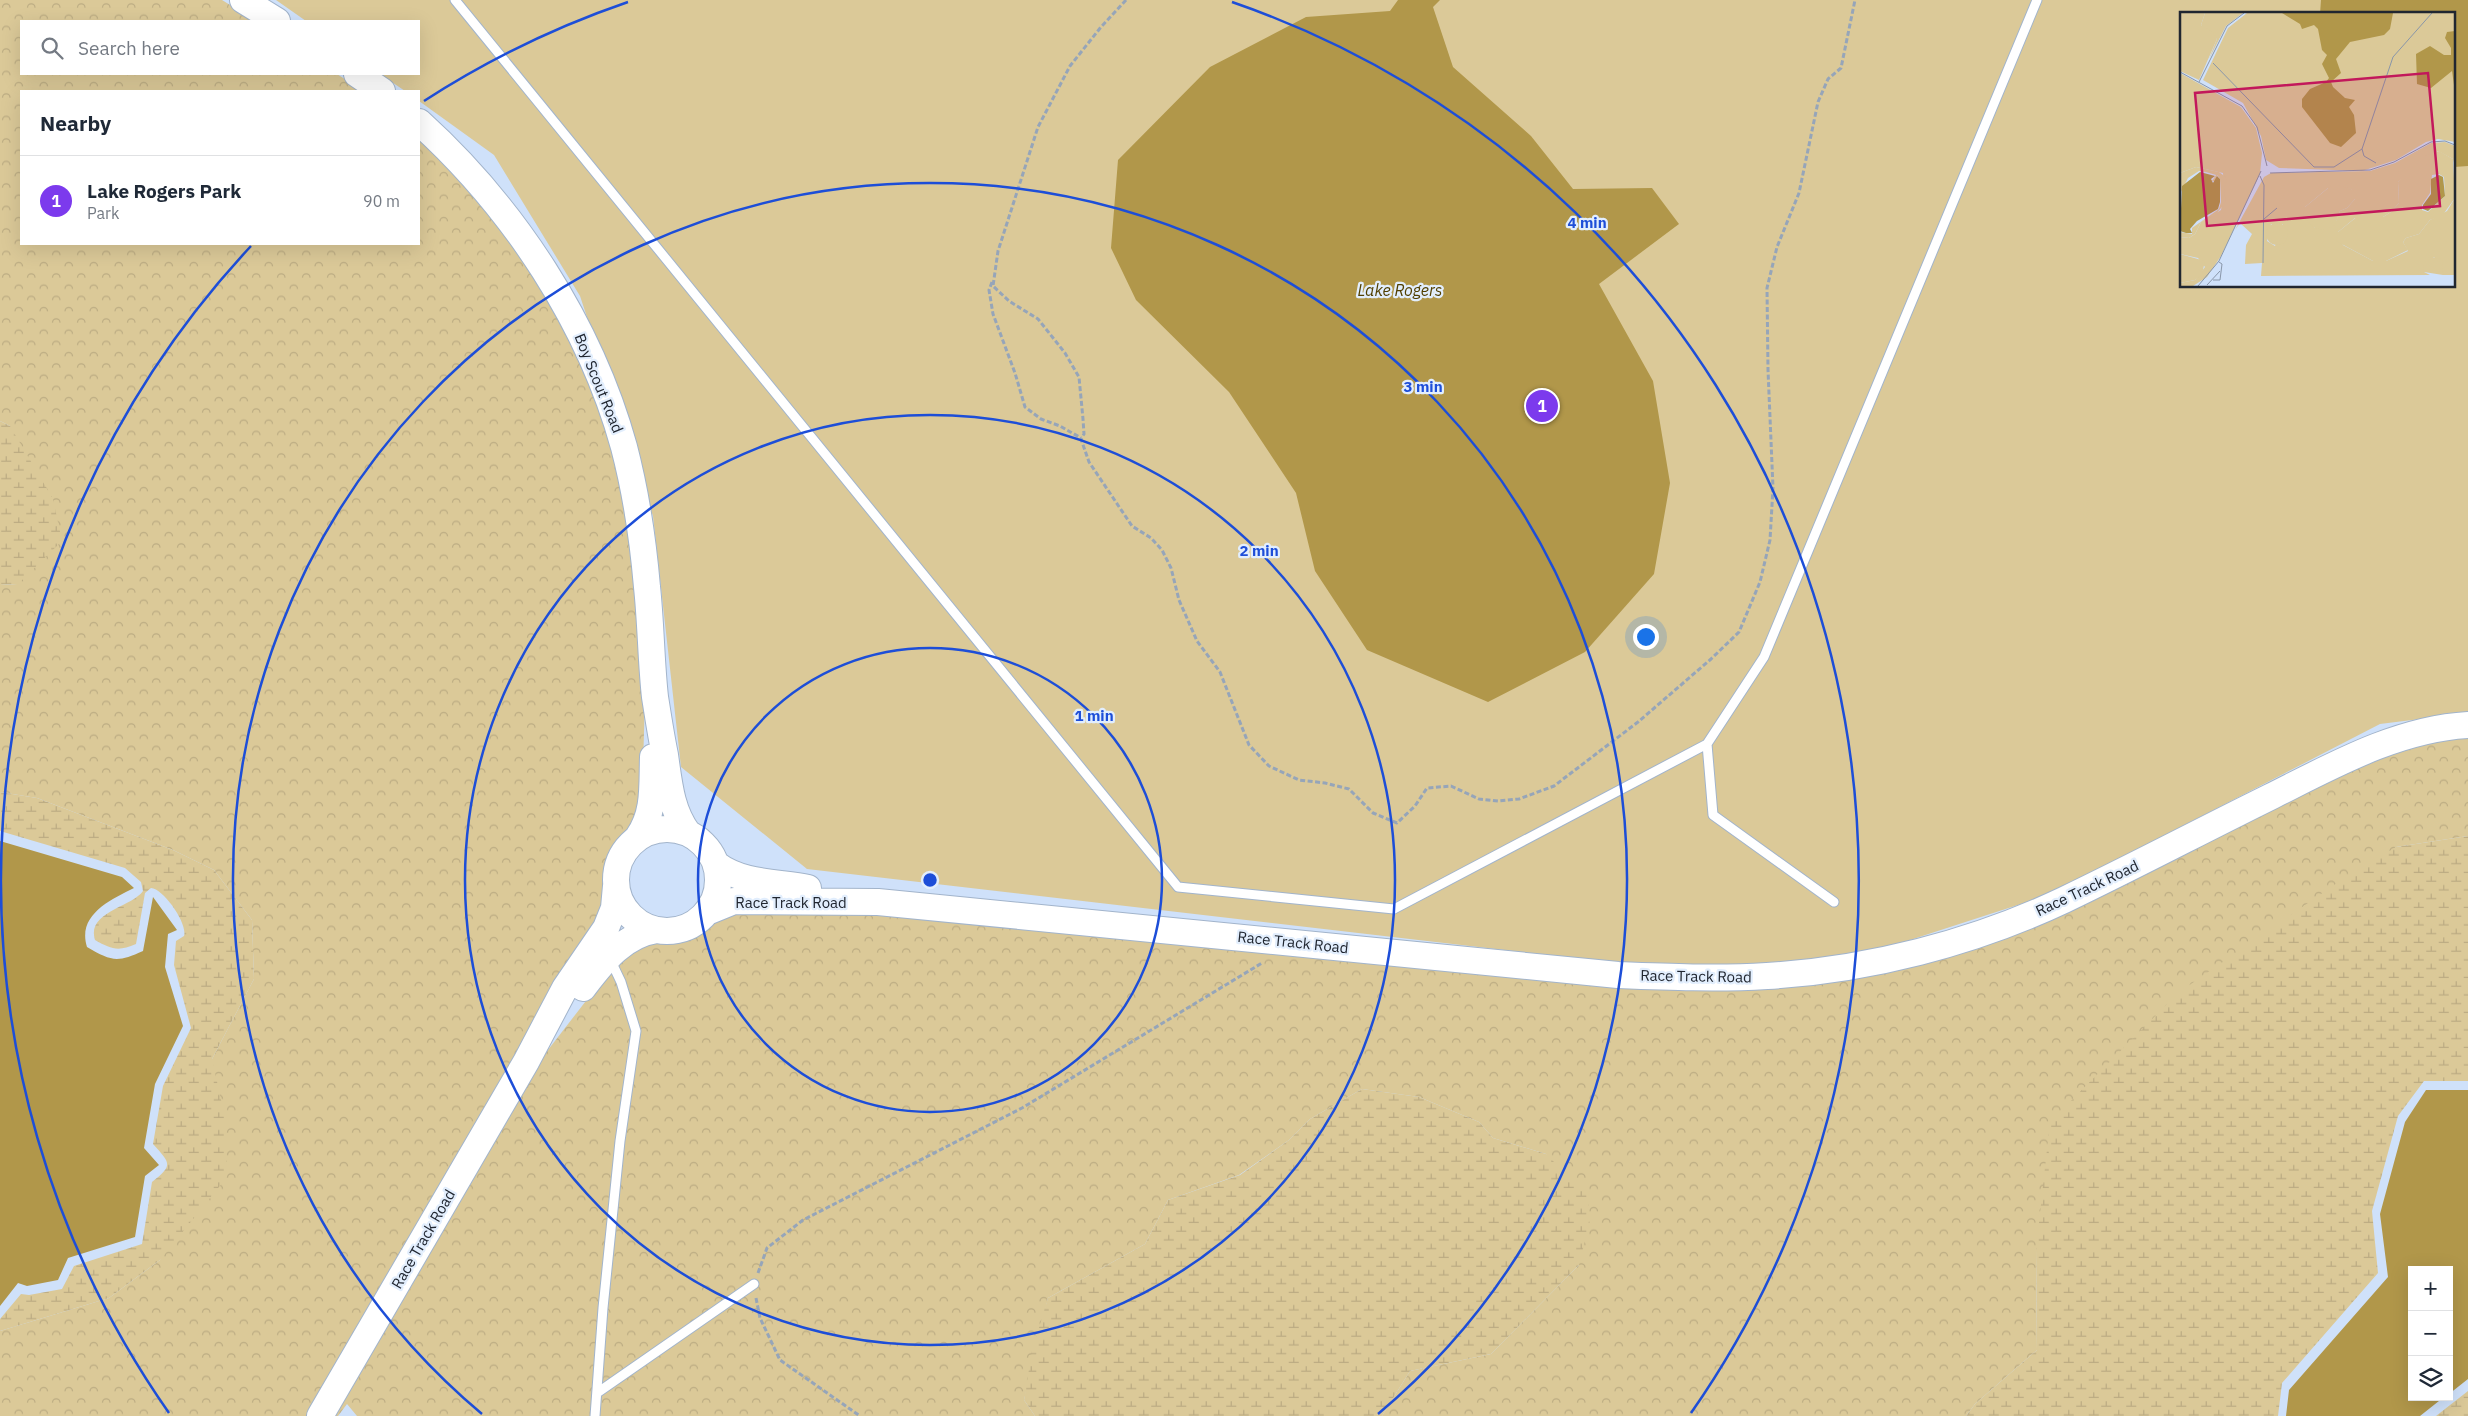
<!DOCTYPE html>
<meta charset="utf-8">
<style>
body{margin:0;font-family:"IBM Plex Sans",sans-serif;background:#f2f2f3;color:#1f2937}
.controls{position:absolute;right:15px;bottom:15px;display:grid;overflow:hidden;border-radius:0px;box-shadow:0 5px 20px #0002}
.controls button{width:45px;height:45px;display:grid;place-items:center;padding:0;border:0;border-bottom:1px solid #e0e1e3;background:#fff;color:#1f2937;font:25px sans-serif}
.you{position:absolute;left:1645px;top:636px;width:18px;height:18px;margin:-12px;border:4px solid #fff;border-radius:50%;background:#1a73e8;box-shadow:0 0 0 8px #1a73e833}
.badge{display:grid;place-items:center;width:32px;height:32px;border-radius:50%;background:#7c3aed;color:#fff;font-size:16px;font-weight:700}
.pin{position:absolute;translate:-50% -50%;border:2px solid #fff;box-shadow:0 1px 5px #0006}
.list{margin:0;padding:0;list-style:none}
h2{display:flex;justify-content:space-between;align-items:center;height:65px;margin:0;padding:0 20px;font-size:21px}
h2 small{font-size:16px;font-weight:400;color:#747a83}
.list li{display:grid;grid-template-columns:32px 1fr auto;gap:15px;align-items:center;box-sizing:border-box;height:90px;padding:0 20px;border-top:1px solid #e0e1e3}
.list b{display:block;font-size:19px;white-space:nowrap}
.list p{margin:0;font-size:16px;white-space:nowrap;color:#747a83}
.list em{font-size:16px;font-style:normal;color:#747a83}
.icon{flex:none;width:28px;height:28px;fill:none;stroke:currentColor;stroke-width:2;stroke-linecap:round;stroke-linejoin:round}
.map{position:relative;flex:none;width:2468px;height:1416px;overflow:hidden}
.search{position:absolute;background:#fff;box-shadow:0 5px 20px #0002;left:20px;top:20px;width:400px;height:55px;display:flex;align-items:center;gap:12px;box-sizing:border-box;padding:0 18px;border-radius:0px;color:#747a83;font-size:19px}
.panel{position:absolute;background:#fff;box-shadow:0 5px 20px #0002;left:20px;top:90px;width:400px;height:155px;border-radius:0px}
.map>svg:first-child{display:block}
</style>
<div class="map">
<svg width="2468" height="1416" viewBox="0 0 2468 1416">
<defs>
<pattern id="forest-crowns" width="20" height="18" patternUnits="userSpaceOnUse" patternTransform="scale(1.25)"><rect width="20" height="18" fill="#dbc998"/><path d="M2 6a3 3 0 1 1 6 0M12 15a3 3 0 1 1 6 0" fill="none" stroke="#bcac83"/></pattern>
<pattern id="wetland-marsh" width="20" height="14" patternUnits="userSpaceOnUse" patternTransform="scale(1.25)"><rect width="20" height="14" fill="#dbc998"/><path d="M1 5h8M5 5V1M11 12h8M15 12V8" fill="none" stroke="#bcac83"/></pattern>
</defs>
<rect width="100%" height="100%" fill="#cfe1fa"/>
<path fill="#dbc998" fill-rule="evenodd" d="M276,0H2468V713L2380,724L2049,895L1870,953L1686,971L807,869L681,767L653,516L580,296L494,155L419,101V91H405L380,74H419V21H306ZM2182,14H2454V286H2182Z"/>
<path fill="url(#forest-crowns)" d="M0,0H222L256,21H21V74H337L363,91H21V244H419V138L447,163L508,237L564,326L606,423L631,534L645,697L642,804L631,829L620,840L611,855L606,872L604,906L308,1416H0V1331L109,1298L160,1260L212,1059L254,979L252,920L214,870L173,850L37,798L0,792V584L17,585L10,426L0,421Z
M2468,736V836L2396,847L2036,1250L2037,1350L1975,1404L1966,1416H1382L1410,1371L1491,1354L1579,1265L1546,1154L1493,1138L1479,1122L1419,1097L1362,1089L1310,1119L1289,1140L1239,1175L1168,1200L1145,1244L1048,1298L1024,1400L1035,1416H357L347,1404L338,1416H332L534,1068L606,975L629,952L657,941L672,942L686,939L727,914L877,913L1618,986L1862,976L2340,774L2408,748Z"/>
<path fill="url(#wetland-marsh)" d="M0,421L10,426L53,499L62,541L17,585L0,584Z
M0,792L37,798L173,850L214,870L252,920L254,979L212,1059L225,1118L227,1177L160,1260L109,1298L0,1331V1319L21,1294L29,1295L62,1289L74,1266L142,1244L152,1182C174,1165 170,1163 153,1144L163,1086L191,1028L174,965L176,941L184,936C188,924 164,889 151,888L145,893L136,944C118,952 111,949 95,940C86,912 132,907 143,891L141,882L125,868L0,831Z
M2468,836V1081H2424L2398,1116L2372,1211L2378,1273L2282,1383L2278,1416H1966L1975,1404L2037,1350L2036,1250L2050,1122L2178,993L2334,885L2396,847Z
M1362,1089L1419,1097L1479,1122L1493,1138L1546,1154L1588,1196L1590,1220L1579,1265L1491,1354L1410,1371L1382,1416H1035L1024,1400L1032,1351L1048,1298L1145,1244L1168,1200L1240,1175L1289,1140L1310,1119Z
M2468,1391V1416H2436Z"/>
<path fill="#b1974a" d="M1398,0H1440L1433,7L1453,67L1531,136L1573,189L1652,188L1679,224L1599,284L1653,381L1670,483L1654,574L1585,652L1488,702L1367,650L1315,571L1296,493L1229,392L1136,300L1111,248L1118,160L1210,67L1306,17L1390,11Z
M2321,0H2468V166L2454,167V14H2320Z
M0,841L122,877L134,888C110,900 77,915 87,947C111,961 117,963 143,951L153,897L177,930L168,934L165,967L183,1026L155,1084L144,1148L159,1165L145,1176L135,1237L68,1258L58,1280L27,1286L18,1283L0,1306Z
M2426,1090H2468V1379L2449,1394V1270H2412V1397H2444L2420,1416H2286L2289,1390L2388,1277L2380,1214L2405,1122Z"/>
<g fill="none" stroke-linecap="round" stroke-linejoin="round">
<defs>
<path id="lane" d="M455,0L1178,887L1394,909L1707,744L1764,657L2037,0
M1707,744L1713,815L1834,902
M597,1393L754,1284
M595,1416L603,1308L620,1141L636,1031L621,982L611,961"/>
<path id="secondary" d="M243,0L277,21
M357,74L382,91
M419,122C514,208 590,324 624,447C636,493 643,540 647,587C651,624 651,661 655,697C658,716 661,736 665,755C669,783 671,810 688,833
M616 880a51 51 0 1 1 102 0a51 51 0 1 1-102 0Z
M638,837C655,813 652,786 653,757
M716,864C742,884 778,882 808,888
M707,912L734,901L878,902L1618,975C1668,977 1718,979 1767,976C1868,970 1973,943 2064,900C2133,867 2201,831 2270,797C2332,766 2397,729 2468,725
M583,988C603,962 623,935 657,930
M320,1416L526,1062L565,988L606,928L614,908L616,886"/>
</defs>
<use href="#lane" stroke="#a2b4cb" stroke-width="11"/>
<use href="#secondary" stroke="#a2b4cb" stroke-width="28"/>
<path stroke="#96a5b9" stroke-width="3" stroke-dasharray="5 2.5" stroke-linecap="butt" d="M1126,0L1101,27L1070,66L1038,127L998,251L993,286L1009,301L1038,319L1065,353L1079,377L1083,419L1084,434L1081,439L1089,462L1132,526L1151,538L1162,550L1171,568L1179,600L1197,641L1220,672L1249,745L1269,766L1299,780L1325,783L1349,789L1373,813L1397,823L1415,806L1427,788L1451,786L1479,799L1498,801L1519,799L1554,786L1638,722L1711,659L1739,632L1760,582L1770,540L1773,488L1768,370L1767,288L1777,247L1799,193L1818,102L1828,79L1841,68L1855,0
M992,282L989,290L993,314L1015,373L1025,407L1041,419L1060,426L1081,438
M758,1273L767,1248L803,1220L1022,1108L1262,963
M756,1298L760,1318L780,1360L860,1416"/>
<use href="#lane" stroke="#fff" stroke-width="9"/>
<use href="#secondary" stroke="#fff" stroke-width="26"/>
</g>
<g fill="none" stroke="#1d4ed8" stroke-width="2.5">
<circle cx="930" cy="880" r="232"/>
<circle cx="930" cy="880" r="465"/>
<path d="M482 1414A697 697 0 1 1 1378 1414"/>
<path d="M169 1413A929 929 0 0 1 251 246M424 101A929 929 0 0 1 628 2M1232 2A929 929 0 0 1 1691 1413"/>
</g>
<g text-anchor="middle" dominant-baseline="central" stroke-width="4.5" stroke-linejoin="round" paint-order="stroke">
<g font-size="15" fill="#202630" stroke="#e2eefd">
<text transform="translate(599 383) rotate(68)">Boy Scout Road</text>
<text transform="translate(2087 888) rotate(-25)">Race Track Road</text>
<text x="791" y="902">Race Track Road</text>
<text transform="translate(1293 942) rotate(6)">Race Track Road</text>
<text transform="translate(1696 976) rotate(1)">Race Track Road</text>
<text transform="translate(423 1239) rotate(-60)">Race Track Road</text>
</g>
<g font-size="16" font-style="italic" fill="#513f00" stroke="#e2eefd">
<text x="1400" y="290">Lake Rogers</text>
</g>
</g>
<g transform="translate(2180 12)">
<rect width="275" height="275" fill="#cfe1fa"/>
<path d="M25,1H63L46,14L29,47L37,27L21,13ZM67,1H275V130L258,127L246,130L216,148L182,159L99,156L86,148L81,124L63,91L23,68L48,16Z" fill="#dbc998"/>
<path d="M0,1H25L21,13L33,20L37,27L19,68L0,59ZM0,61L61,95L76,116L82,141L80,162L41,244L27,265L13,274H0V271L15,268L25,255L18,246L0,242V225L9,226L15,222L21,210L41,198L44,179L43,161L16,155L0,161ZM265,130L275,134V155L273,147L258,139L218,170L219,191L211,200L203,205L175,206L158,220L163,233L193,249H206L228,239L223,230L226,226L239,222L250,208L267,199L275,186V263H263L254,245L244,260L250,263L81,264L82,251L65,252L66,233L72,222L60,211L55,218L84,165L91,161L190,159L215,151L251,131ZM148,176L171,177L175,187L167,196L160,199L156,209L135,216L125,195ZM91,212H103L95,234L87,229Z" fill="#dbc998" fill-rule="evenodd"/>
<path d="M6 127a9 9 0 1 1 18 0a9 9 0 1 1-18 0ZM259,139L273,147L275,186L262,204L250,208L239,222L226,226L223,230L228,238L206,249H193L156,229L158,220L179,203L192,201L203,205L211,200L219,191L218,170L243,145ZM259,162L264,165L265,184L248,200L242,198V193L250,181L252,163ZM16,155L39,160L47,166L44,179L46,190L36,202L21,210L15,222L9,226L0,225V220L12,222V216L39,197L41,190L40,167L37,163L36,169H32L36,163L26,160L19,159L8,166L0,182V161ZM153,172L171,177L175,181V187L167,196L160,199L155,213L145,218L135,216L123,205L125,195ZM86 222a11 11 0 1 1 22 0a11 11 0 1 1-22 0ZM0,242L25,249L22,262L15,268L0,271ZM249,245L262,247L263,263L244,260L243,253Z" fill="#dbc998" fill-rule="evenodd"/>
<path d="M102,1H213L210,17L204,23L170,30L156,47L161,61L151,70L153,75L165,86L175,88L169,95L174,103L176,121L161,135L150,131L122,95V87L130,77L146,70L149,66L142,52L147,43L142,38L138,17L134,13L122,17L120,12ZM275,19V80L272,59L251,76L237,72L236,42L250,34L264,43H271V36L265,26L267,20ZM20,160L35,164L31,167L33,171L37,164L40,167V190L38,197L17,209L10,217L12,221H6L0,219L2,174ZM259,163L263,165L265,184L248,199L243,197V193L251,182V167Z" fill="#b1974a"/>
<path fill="none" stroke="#8996a9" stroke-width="1" d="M33,51L134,155H154L182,137L213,45L252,1M0,60L62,94L77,115L87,154M19,70L47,14L64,1M182,137L184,144L196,151M90,161L190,158L214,150L251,130L265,129L275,133M80,164L84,173L83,251M84,207L97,196M33,268H40L42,252L39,250M27,273L40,259M18,274L39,249L81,159"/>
<path fill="#c2185b" fill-opacity="0.15" stroke="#c2185b" stroke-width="2.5" d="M248,61L260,194L27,214L15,81Z"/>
<rect width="275" height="275" fill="none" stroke="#202630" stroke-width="2.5"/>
</g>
<circle cx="930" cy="880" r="8" fill="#1d4ed8" stroke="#e2eefd" stroke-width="2.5"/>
<g font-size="15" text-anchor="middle" font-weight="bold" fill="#1d4ed8" stroke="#e2eefd" stroke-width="4.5" stroke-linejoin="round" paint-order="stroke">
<text x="1587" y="228">4 min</text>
<text x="1423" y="392">3 min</text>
<text x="1259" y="556">2 min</text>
<text x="1094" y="721">1 min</text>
</g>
</svg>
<div class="controls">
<button>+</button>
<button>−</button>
<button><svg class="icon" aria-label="layers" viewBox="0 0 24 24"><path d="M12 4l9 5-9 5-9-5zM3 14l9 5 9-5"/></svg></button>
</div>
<div class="you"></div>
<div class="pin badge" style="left:1542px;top:406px">1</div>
<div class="search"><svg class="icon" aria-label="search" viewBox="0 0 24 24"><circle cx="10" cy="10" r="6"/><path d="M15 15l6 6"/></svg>Search here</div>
<section class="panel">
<h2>Nearby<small></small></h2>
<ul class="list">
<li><span class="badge">1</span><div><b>Lake Rogers Park</b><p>Park</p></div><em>90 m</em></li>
</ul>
</section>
</div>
